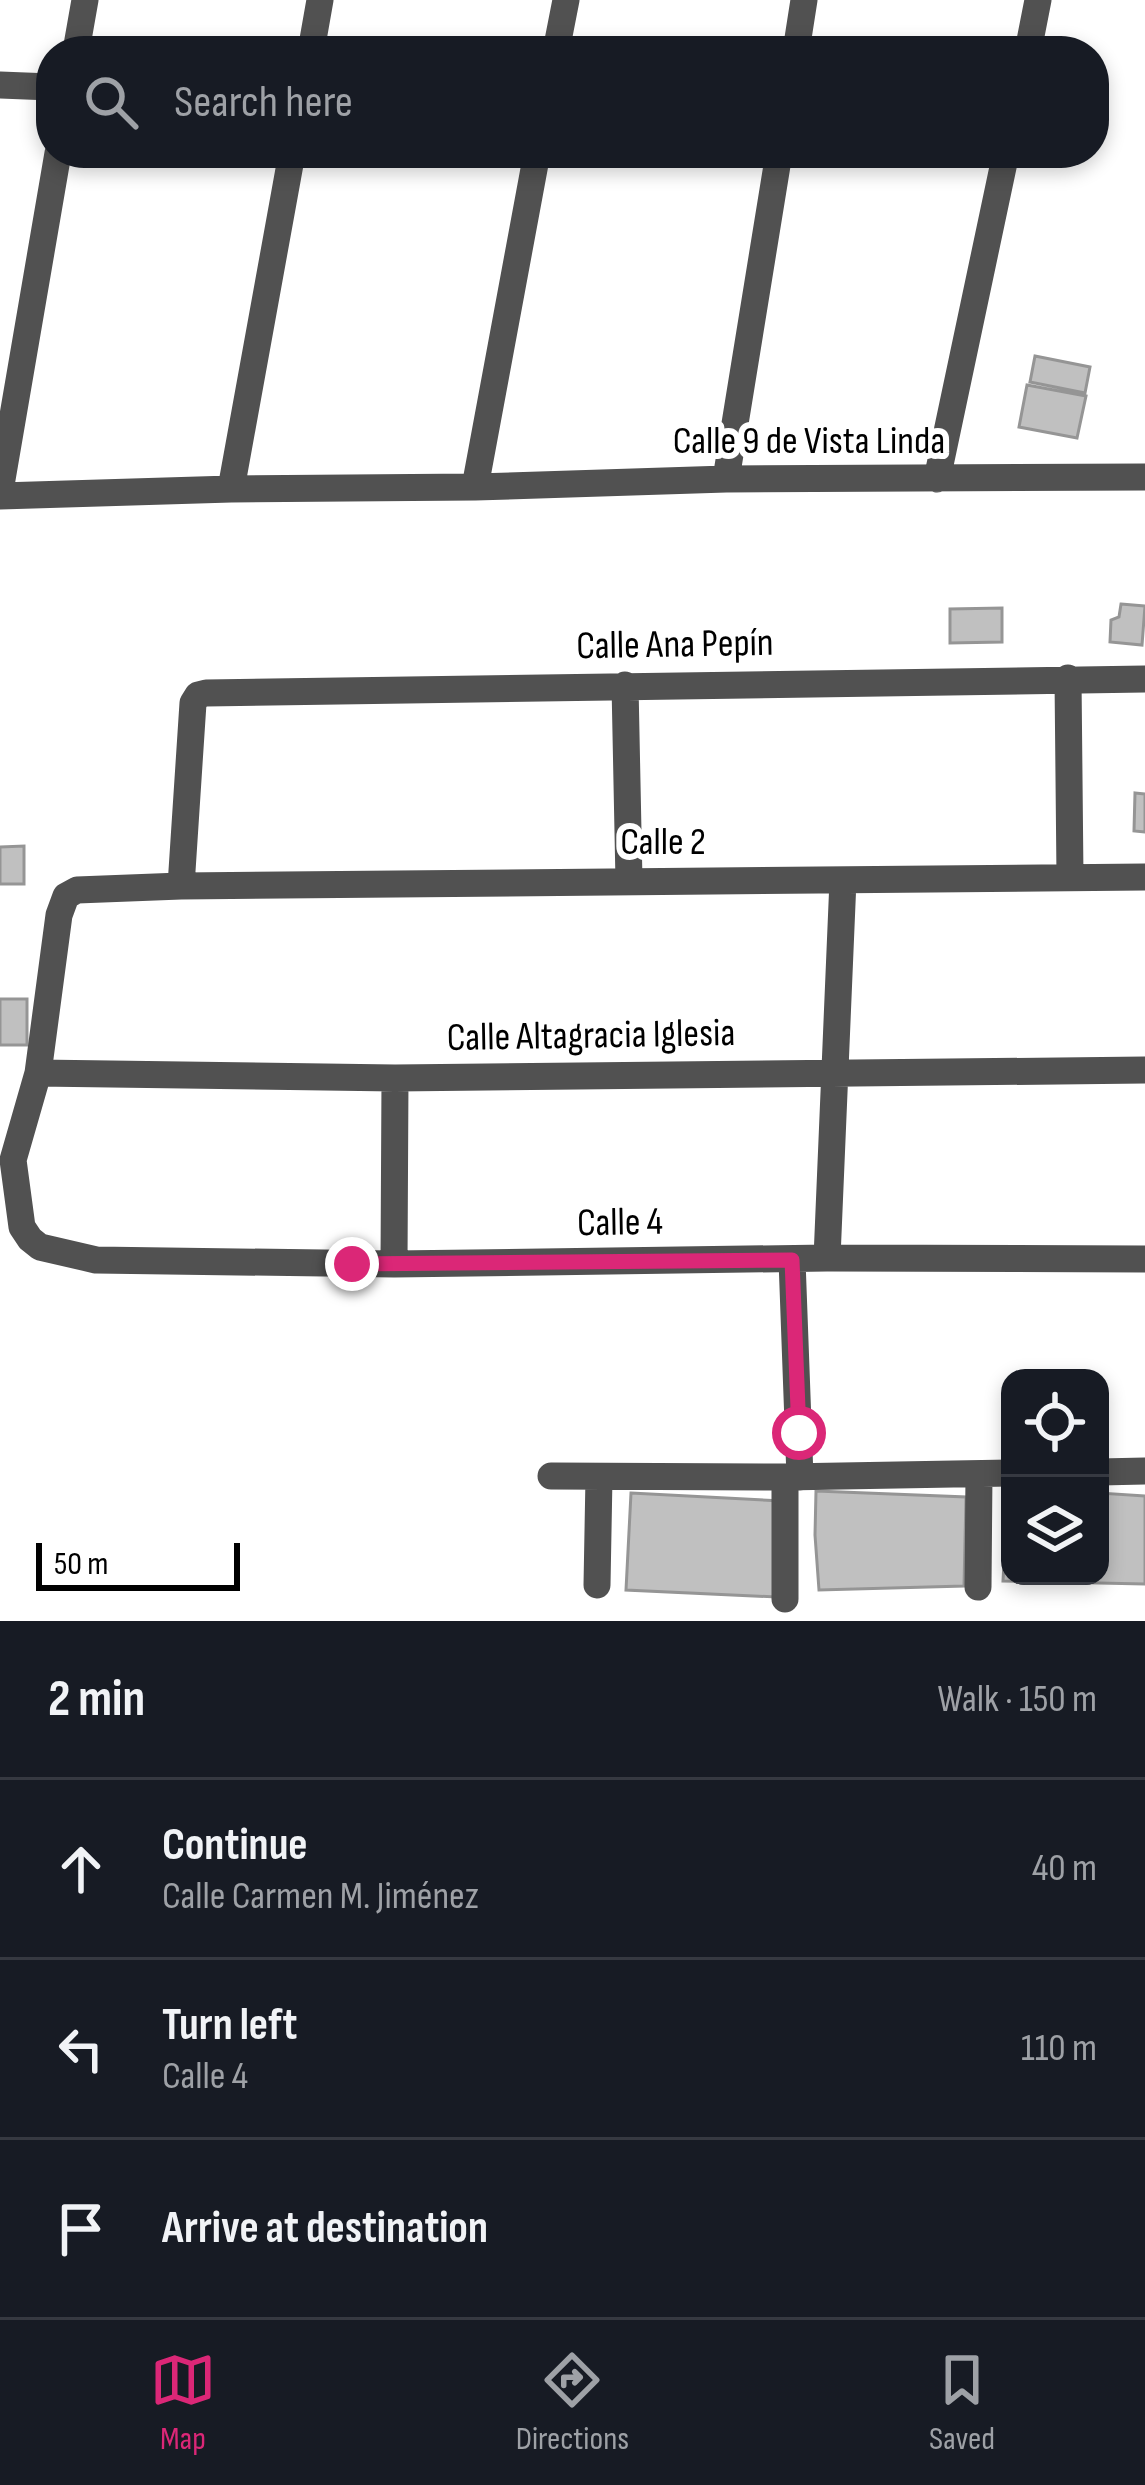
<!DOCTYPE html>
<meta charset="utf-8">
<style>
body{margin:0;font-family:"Sofia Sans Condensed",sans-serif;background:#20242c;color:#f1f3f6}
.controls{position:absolute;right:36px;bottom:36px;display:grid;overflow:hidden;border-radius:24px;box-shadow:0 6px 18px #0003}
.controls button{width:108px;height:108px;display:grid;place-items:center;padding:0;border:0;border-bottom:3px solid #363941;background:#171b24;color:#f1f3f6;font:60px sans-serif}
.scale{position:absolute;left:36px;bottom:30px;width:204px;box-sizing:border-box;padding-left:12px;border:6px solid #000;border-top:0;font-size:33px;line-height:42px;white-space:nowrap;color:#000;-webkit-text-stroke:9px #fff;paint-order:stroke}
.stop{position:absolute;width:36px;height:36px;margin:-27px;border:9px solid #db2777;border-radius:50%;background:#fff}
.stop.end{background:#db2777;border-color:#fff;box-shadow:0 3px 12px #0008}
.list{margin:0;padding:0;list-style:none}
h2{display:flex;justify-content:space-between;align-items:center;height:156px;margin:0;padding:0 48px;font-size:51px}
h2 small{font-size:39px;font-weight:400;color:#9ea1a6}
.list li{display:grid;grid-template-columns:78px 1fr auto;gap:36px;align-items:center;box-sizing:border-box;height:180px;padding:0 48px;border-top:3px solid #363941}
.list b{display:block;font-size:45px;white-space:nowrap}
.list p{margin:0;font-size:39px;white-space:nowrap;color:#9ea1a6}
.list em{font-size:39px;font-style:normal;color:#9ea1a6}
.icon{flex:none;width:66px;height:66px;fill:none;stroke:currentColor;stroke-width:2;stroke-linecap:round;stroke-linejoin:round}
.map{position:relative;flex:none;width:1145px;height:1621px;overflow:hidden}
.search{position:absolute;background:#171b24;box-shadow:0 6px 18px #0003;left:36px;right:36px;top:36px;height:132px;display:flex;align-items:center;gap:30px;box-sizing:border-box;padding:0 42px;border-radius:48px;color:#9ea1a6;font-size:45px}
.sheet{height:696px;background:#171b24}
nav{display:flex;justify-content:space-around;align-items:center;box-sizing:border-box;height:168px;border-top:3px solid #363941;background:#171b24;font-size:33px;color:#9ea1a6}
nav a{display:grid;justify-items:center;gap:6px}
nav .on{color:#db2777}
.map>svg:first-child{display:block}
</style>
<div class="map">
<svg width="1145" height="1621" viewBox="0 0 1145 1621">
<rect width="100%" height="100%" fill="#fff"/>
<path fill="#c0c0c0" stroke="#959595" stroke-width="3" d="M1035,356L1090,367L1085,393L1030,382Z
M1027,385L1086,396L1077,438L1019,427Z
M1121,604L1145,606L1142,645L1110,642L1111,620L1119,617Z
M1002,608V642L950,643V609Z
M1135,793L1145,794V832L1134,831Z
M24,846V884H0V847Z
M0,999H27V1045H0Z
M1008,1488L1010,1576H1100V1493L1145,1496V1584L1003,1581Z
M816,1491L966,1497L964,1586L819,1590L815,1535Z
M631,1493L781,1501L776,1597L626,1590Z"/>
<g fill="none" stroke-linecap="round" stroke-linejoin="round">
<path stroke="#515151" stroke-width="27" d="M76,51L85,0
M311,51L320,0
M556,51L566,0
M796,51L804,0
M1028,51L1038,0
M0,85L51,87
M726,479L779,153
M937,479L1006,153
M475,487L537,153
M231,489L292,153
M0,491L58,153
M0,496L231,489L475,487L726,479L1145,477
M1068,678L1070,877
M625,685L629,881
M1145,877L181,886L77,890L66,896L59,915L38,1073L13,1160L22,1227L30,1239L40,1247L96,1260L394,1264L827,1258L1145,1259
M181,886L193,703L198,695L206,693L1145,679
M38,1073L395,1078L1145,1070
M827,1258L843,880
M792,1260L800,1477
M394,1264L395,1078
M1100,1472L1145,1471
M551,1476L785,1477L1010,1473
M597,1585L599,1477
M978,1587L979,1474
M785,1599V1477"/>
</g>
<g fill="none" stroke-linecap="round" stroke-linejoin="round">
<path stroke="#db2777" stroke-width="15" d="M352,1264L792,1260L799,1433"/>
</g>
<g text-anchor="middle" dominant-baseline="central" stroke-width="12" stroke-linejoin="round" paint-order="stroke">
<g font-size="39" fill="#000" stroke="#fff">
<text x="809" y="441">Calle 9 de Vista Linda</text>
<text transform="translate(675 645) rotate(-1)">Calle Ana Pepín</text>
<text x="663" y="842">Calle 2</text>
<text transform="translate(591 1036) rotate(-1)">Calle Altagracia Iglesia</text>
<text transform="translate(620 1223) rotate(-1)">Calle 4</text>
</g>
</g>
</svg>
<div class="controls">
<button><svg class="icon" aria-label="locate" viewBox="0 0 24 24"><circle cx="12" cy="12" r="6"/><path d="M12 2v4M12 18v4M2 12h4M18 12h4"/></svg></button>
<button><svg class="icon" aria-label="layers" viewBox="0 0 24 24"><path d="M12 4l9 5-9 5-9-5zM3 14l9 5 9-5"/></svg></button>
</div>
<div class="scale">50 m</div>
<div class="stop" style="left:799px;top:1433px"></div>
<div class="stop end" style="left:352px;top:1264px"></div>
<div class="search"><svg class="icon" aria-label="search" viewBox="0 0 24 24"><circle cx="10" cy="10" r="6"/><path d="M15 15l6 6"/></svg>Search here</div>
</div>
<section class="sheet">
<h2>2 min<small>Walk · 150 m</small></h2>
<ul class="list">
<li><svg class="icon" aria-label="ahead" viewBox="0 0 24 24"><path d="M12 20V5M6 11l6-6 6 6"/></svg><div><b>Continue</b><p>Calle Carmen M. Jiménez</p></div><em>40 m</em></li>
<li><svg class="icon" aria-label="left" viewBox="0 0 24 24"><path d="M17 20v-9H6M10 6l-5 5 5 5"/></svg><div><b>Turn left</b><p>Calle 4</p></div><em>110 m</em></li>
<li><svg class="icon" aria-label="arrive" viewBox="0 0 24 24"><path d="M6 21V4h12l-3 4 3 4H6"/></svg><div><b>Arrive at destination</b></div></li>
</ul>
</section>
<nav>
<a class="on"><svg class="icon" aria-label="map" viewBox="0 0 24 24"><path d="M3 6l6-2 6 2 6-2v14l-6 2-6-2-6 2zM9 4v14M15 6v14"/></svg>Map</a>
<a><svg class="icon" aria-label="directions" viewBox="0 0 24 24"><path d="M12 3l9 9-9 9-9-9zM9 14v-3h6M13 9l2 2-2 2"/></svg>Directions</a>
<a><svg class="icon" aria-label="saved" viewBox="0 0 24 24"><path d="M7 4h10v16l-5-4-5 4z"/></svg>Saved</a>
</nav>
